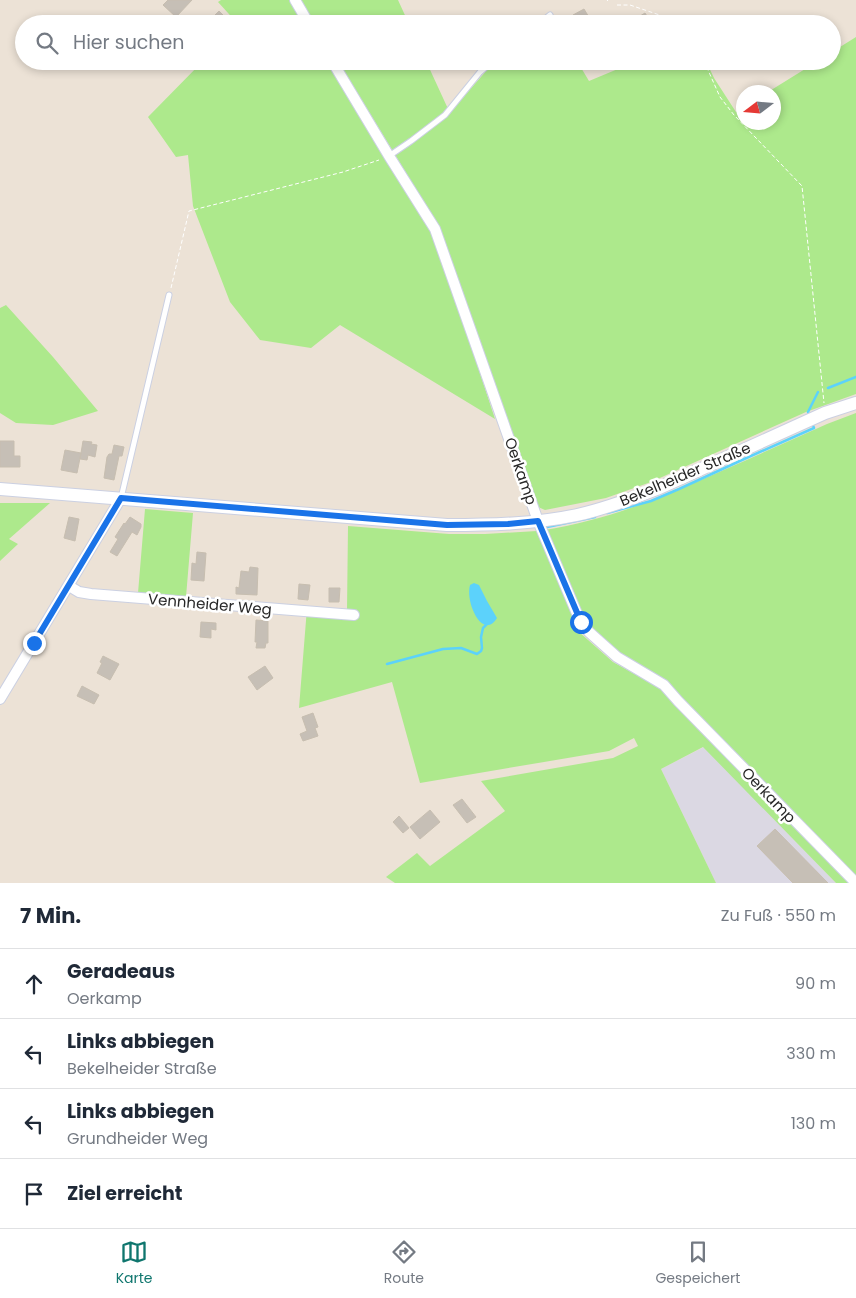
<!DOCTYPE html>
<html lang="de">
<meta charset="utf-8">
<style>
body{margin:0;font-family:Poppins,sans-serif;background:#f2f2f3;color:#1f2937}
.compass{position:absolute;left:736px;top:85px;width:45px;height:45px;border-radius:50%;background:#fff;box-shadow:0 2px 8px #0003;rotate:254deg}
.stop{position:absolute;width:15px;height:15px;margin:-11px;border:4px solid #1a73e8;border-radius:50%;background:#fff}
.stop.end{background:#1a73e8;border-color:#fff;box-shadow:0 1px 5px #0008}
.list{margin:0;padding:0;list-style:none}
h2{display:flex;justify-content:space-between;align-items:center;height:65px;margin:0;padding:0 20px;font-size:21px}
h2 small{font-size:16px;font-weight:400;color:#747a83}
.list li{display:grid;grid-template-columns:32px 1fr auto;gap:15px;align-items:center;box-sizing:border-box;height:70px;padding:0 20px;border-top:1px solid #e0e1e3}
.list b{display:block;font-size:19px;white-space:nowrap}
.list p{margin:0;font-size:16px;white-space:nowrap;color:#747a83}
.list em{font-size:16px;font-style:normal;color:#747a83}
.icon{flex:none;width:28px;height:28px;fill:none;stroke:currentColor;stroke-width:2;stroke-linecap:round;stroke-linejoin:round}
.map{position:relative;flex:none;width:856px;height:883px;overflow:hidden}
.search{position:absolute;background:#fff;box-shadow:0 2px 8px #0003;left:15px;right:15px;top:15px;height:55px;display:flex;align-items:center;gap:12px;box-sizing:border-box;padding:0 18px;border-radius:28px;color:#747a83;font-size:19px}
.sheet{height:345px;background:#fff}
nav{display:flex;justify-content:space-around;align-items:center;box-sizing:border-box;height:70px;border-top:1px solid #e0e1e3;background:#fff;font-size:14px;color:#747a83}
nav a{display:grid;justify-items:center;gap:2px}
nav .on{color:#0f766e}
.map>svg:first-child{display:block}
</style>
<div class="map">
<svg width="856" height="883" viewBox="0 0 856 883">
<rect width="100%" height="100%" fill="#ece2d6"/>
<path fill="#dbd8e3" d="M704,747L836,883H716L661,769Z"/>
<path fill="#ade98c" d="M221,0H291L305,24H238L218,2Z
M301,0H398L409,24H315Z
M856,37V394L806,412L651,482L606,498L545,510L538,507L439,227L338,61H426L449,111L458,103L495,61H577L589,81L637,61H706L714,78L736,112L743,108L744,122H774V92H768L818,61H832V52Z
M203,61H328L431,230L456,300L495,419L340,325L311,348L260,340L230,302L193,206L188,155L176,157L148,117Z
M6,305L53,357L98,411L53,425L16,423L0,413V308Z
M856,413V878L665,682L620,655L584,621L545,530C612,519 665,496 726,469C760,454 794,439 827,424Z
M0,503H50L9,539L18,544L0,561Z
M145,509L193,513L186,597L138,593Z
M348,526L449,534H485L537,531L579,632L613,662L662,689L851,883H836L703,747L661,769L716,883H395L386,877L417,853L430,866L505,811L481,781L613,758L638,746L634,738L609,751L420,783L392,682L299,708L307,608L347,610Z"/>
<path fill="#5cd2fb" d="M474,583L479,585L487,601L497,618C483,641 465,603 470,585Z"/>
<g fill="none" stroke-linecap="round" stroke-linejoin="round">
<path stroke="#5cd2fb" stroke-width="2.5" d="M828,388L856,377
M809,416L808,412L818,392
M607,513L651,501L679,489L742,460L814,428L812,423
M547,527L595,517
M387,664L443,649L461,648L477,654L481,651L482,648L481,637L483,628L486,625"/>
</g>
<path fill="#c6bfb6" stroke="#c7beb0" d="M168,0H192L176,17L163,5Z
M584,9L593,24H578L573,15Z
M219,11L232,24H206Z
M645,13L652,24H627Z
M0,441H14V456H20V467H0Z
M83,441L92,442L91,444L97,445L95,457L88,455L87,460L80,459Z
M114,445L124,447L122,456H119L114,480L104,478L107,457L109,454H112Z
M65,450L81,453L77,473L61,470Z
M69,517L79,519L75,541L64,538Z
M130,517L141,524V527L137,535L132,532L117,556L110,552L118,539L115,537L124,523L125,524Z
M197,552L206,553L204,581L191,580L192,563L196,564Z
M250,567L258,568L257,595L236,594V587L239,588L241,571L249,572Z
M299,584L310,585L308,600L298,599Z
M329,588H340L339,602H329Z
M256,620L268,621V643H266L265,648H256L257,642H255Z
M201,622L216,623V630L211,629V638L200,637Z
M103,656L119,664L110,680L97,673L102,663L100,662Z
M265,666L273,678L257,690L248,677Z
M82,686L99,695L94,704L77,696Z
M313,713L318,727L315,728L318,736L303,741L300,734L307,731L302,717Z
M462,799L476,817L467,823L453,805Z
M430,810L440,822L420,839L410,827Z
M399,816L409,828L403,833L393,822Z
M775,829L828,883H793L757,846Z"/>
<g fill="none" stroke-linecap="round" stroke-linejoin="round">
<defs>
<path id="service" d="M539,24L550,15
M389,156L411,141L445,115L480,72L493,61
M121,498L169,295"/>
<path id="minor" d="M295,0L309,24
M332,61L389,156L435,229L538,521L581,623L589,632L617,657L664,685L678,701L856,883
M69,586L79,592L91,594L354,615
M0,699L121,498"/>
<path id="tertiary" d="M0,489L447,525C491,525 534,524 577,515C604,509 631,499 657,489L825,413L856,403"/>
</defs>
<use href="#service" stroke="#cbd0e2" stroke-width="7"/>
<use href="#minor" stroke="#cbd0e2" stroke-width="12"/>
<use href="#tertiary" stroke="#cbd0e2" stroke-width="14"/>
<path stroke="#fff" stroke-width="1" stroke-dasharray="4 2.5" stroke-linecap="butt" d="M607,1L608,0
M617,5H630L686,24
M704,61L720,97L734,115L802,186L824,403
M171,288L189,211L343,172L379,160"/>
<use href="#service" stroke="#fff" stroke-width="5"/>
<use href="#minor" stroke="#fff" stroke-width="10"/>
<use href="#tertiary" stroke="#fff" stroke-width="12"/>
</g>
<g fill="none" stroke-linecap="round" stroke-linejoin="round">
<path stroke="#1a73e8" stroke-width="6" d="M34,643L121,498L447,525L508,524L538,521L581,622"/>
</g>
<g text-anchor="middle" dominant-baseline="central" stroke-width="5" stroke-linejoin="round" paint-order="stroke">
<g font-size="15" fill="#272727" stroke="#fff">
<text transform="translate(521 471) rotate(71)">Oerkamp</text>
<text transform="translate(685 474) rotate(-23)">Bekelheider Straße</text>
<text transform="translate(210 604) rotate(5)">Vennheider Weg</text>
<text transform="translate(769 795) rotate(46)">Oerkamp</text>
</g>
</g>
</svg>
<svg class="compass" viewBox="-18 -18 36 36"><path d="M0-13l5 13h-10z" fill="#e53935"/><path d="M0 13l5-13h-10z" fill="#747a83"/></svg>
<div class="stop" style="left:581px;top:622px"></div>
<div class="stop end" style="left:34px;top:643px"></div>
<div class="search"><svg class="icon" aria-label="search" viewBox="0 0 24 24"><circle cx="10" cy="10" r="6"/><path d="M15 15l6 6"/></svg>Hier suchen</div>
</div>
<section class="sheet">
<h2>7 Min.<small>Zu Fuß · 550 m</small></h2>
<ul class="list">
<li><svg class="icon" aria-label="ahead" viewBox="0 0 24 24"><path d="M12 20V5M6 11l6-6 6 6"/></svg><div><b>Geradeaus</b><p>Oerkamp</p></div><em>90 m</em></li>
<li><svg class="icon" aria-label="left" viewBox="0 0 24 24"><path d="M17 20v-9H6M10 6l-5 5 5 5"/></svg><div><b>Links abbiegen</b><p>Bekelheider Straße</p></div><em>330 m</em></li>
<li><svg class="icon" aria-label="left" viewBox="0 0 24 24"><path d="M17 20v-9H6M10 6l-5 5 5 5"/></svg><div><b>Links abbiegen</b><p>Grundheider Weg</p></div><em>130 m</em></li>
<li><svg class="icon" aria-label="arrive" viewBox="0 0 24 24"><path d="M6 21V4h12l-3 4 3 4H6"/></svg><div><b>Ziel erreicht</b></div></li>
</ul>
</section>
<nav>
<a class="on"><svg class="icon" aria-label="map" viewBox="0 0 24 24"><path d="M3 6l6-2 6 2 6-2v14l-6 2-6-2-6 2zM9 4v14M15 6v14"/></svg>Karte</a>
<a><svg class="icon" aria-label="directions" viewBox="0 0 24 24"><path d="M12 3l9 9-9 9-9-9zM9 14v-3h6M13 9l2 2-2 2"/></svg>Route</a>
<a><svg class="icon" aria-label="saved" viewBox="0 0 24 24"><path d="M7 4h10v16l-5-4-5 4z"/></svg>Gespeichert</a>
</nav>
